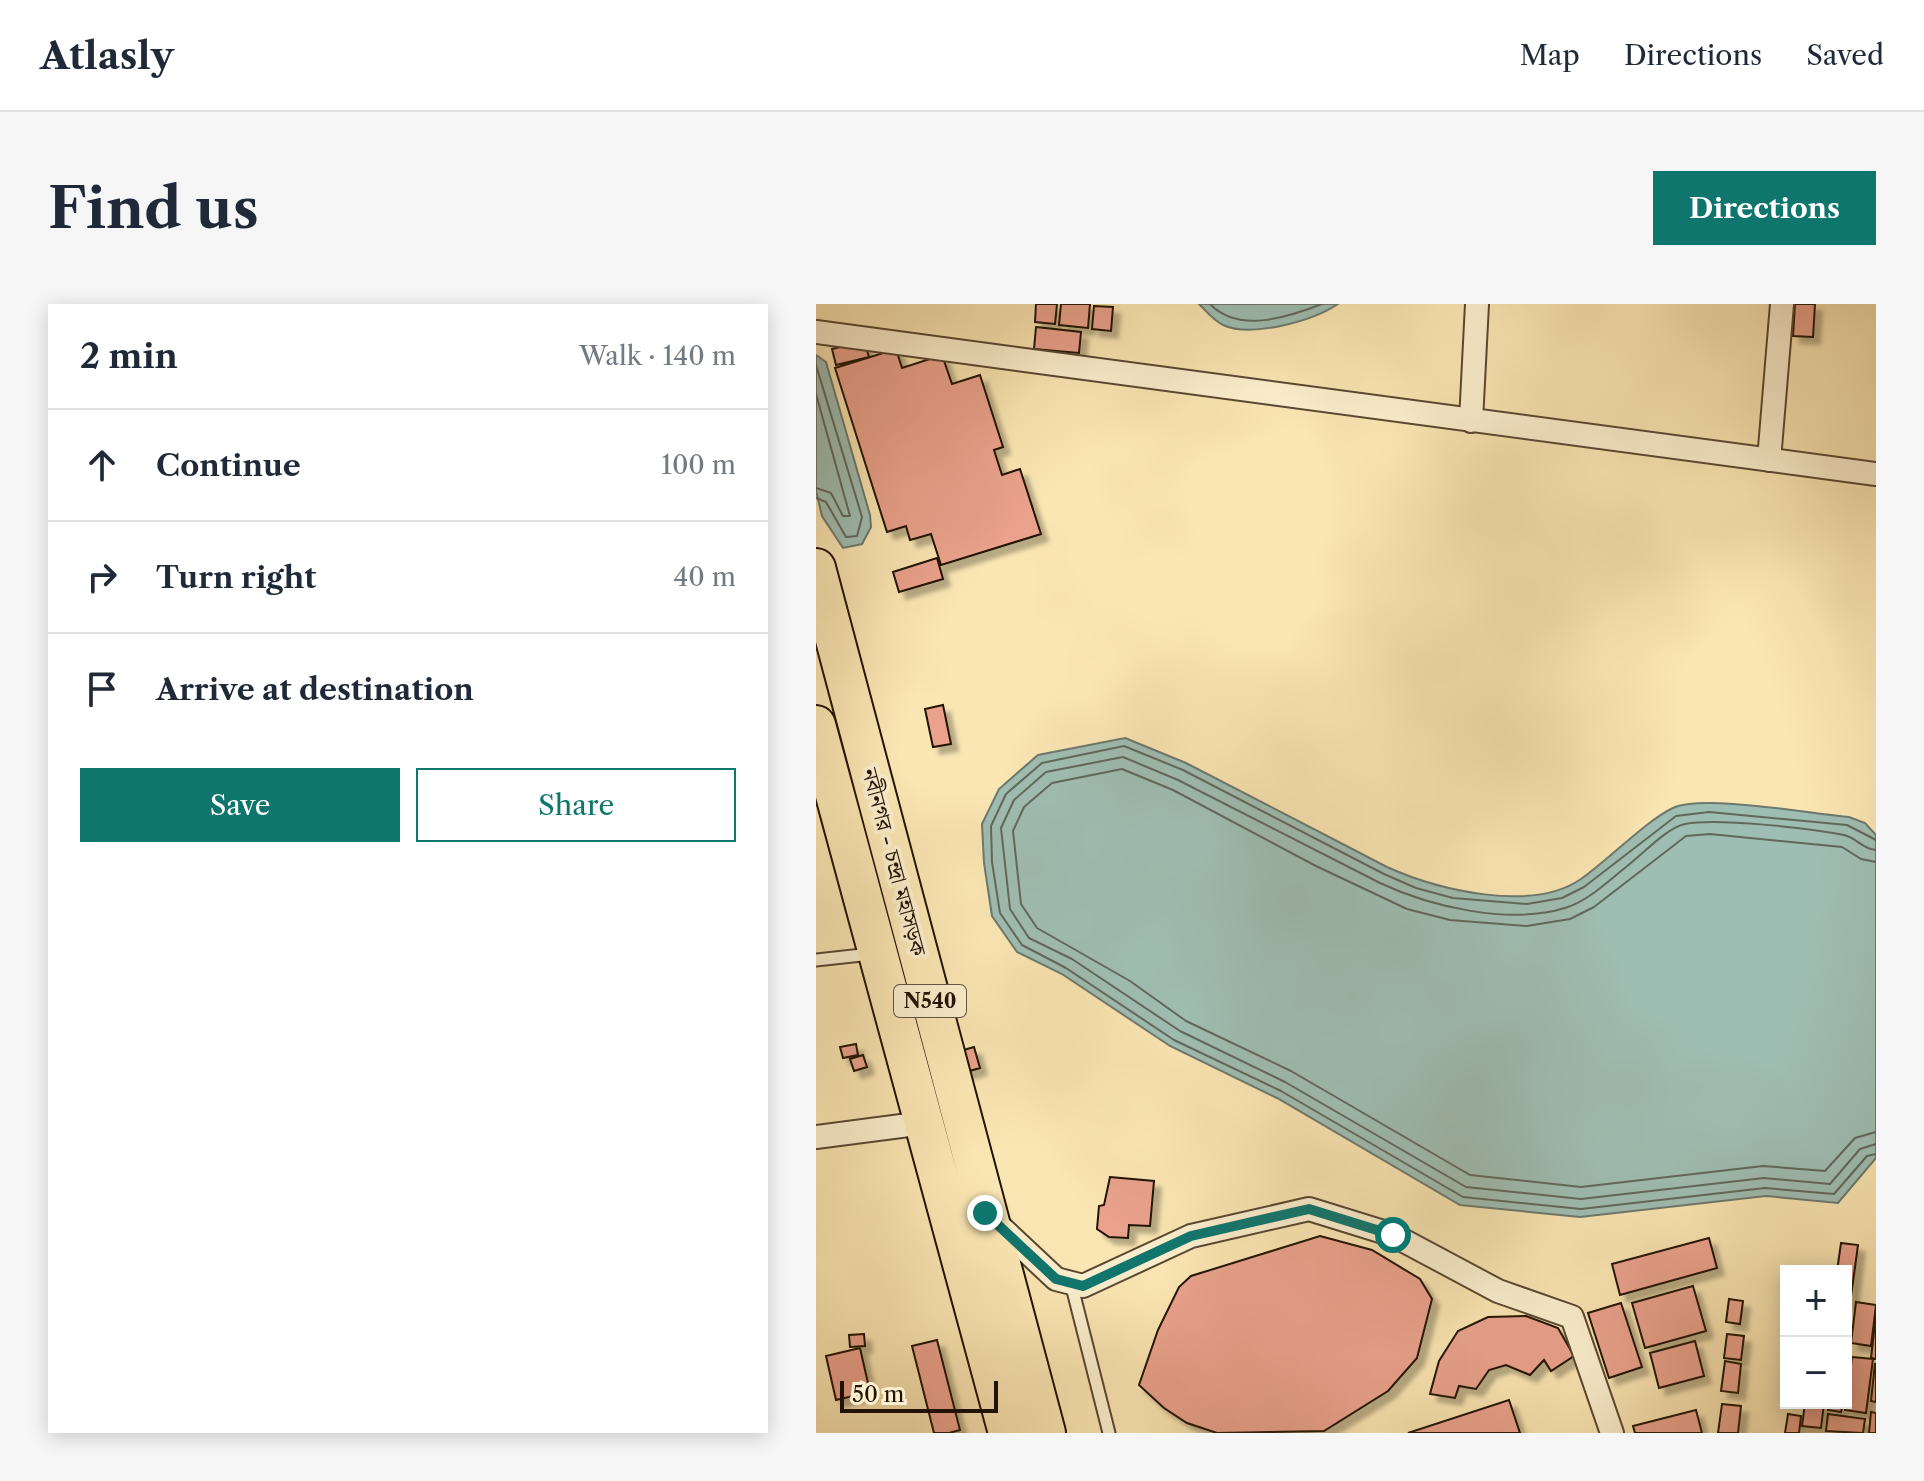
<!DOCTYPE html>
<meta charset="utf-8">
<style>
body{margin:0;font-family:"Libre Caslon Text","Noto Serif Bengali",serif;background:#f6f6f7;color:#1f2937}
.controls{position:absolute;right:24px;bottom:24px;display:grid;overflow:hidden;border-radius:0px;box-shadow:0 4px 20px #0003}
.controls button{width:72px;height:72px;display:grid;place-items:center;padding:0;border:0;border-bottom:2px solid #e0e1e3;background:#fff;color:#1f2937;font:40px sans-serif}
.scale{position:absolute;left:24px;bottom:20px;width:158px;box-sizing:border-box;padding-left:8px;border:4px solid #231206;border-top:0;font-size:22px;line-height:28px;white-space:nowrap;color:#231206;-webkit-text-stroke:6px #fcefce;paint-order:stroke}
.stop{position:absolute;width:24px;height:24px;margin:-18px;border:6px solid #0f766e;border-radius:50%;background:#fff}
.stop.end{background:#0f766e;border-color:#fff;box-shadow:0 2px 8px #0008}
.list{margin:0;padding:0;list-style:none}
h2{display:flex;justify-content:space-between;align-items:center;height:104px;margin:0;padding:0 32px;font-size:34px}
h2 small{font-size:26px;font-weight:400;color:#747a83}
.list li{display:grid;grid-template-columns:52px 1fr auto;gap:24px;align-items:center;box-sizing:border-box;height:112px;padding:0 32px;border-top:2px solid #e0e1e3}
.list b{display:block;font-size:30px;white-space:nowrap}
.list em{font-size:26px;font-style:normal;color:#747a83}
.actions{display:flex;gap:16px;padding:24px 32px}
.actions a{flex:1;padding:18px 0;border:2px solid #0f766e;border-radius:0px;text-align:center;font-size:28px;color:#0f766e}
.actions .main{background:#0f766e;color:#fff}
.icon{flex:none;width:44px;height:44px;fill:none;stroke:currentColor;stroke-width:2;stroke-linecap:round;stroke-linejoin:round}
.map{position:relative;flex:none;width:1060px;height:1129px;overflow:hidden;border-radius:0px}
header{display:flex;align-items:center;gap:48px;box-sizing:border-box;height:112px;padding:0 40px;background:#fff;border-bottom:2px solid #e0e1e3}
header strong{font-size:38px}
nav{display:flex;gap:44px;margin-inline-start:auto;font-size:28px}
.intro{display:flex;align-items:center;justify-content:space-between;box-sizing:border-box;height:192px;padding:0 48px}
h1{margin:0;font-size:56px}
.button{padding:20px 36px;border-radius:0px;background:#0f766e;color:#fff;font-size:28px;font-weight:700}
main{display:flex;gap:48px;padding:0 48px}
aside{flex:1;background:#fff;border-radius:0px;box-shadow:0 4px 20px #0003}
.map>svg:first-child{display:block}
</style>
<header>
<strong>Atlasly</strong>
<nav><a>Map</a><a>Directions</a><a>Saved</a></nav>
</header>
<div class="intro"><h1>Find us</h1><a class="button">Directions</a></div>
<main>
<aside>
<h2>2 min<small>Walk · 140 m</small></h2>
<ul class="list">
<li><svg class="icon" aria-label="ahead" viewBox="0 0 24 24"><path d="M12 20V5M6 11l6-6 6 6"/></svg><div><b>Continue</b></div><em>100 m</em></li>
<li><svg class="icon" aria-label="right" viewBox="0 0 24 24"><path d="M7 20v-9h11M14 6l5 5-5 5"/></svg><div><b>Turn right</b></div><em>40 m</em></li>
<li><svg class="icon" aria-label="arrive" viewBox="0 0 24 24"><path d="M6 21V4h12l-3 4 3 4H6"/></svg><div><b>Arrive at destination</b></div></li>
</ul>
<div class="actions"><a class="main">Save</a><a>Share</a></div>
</aside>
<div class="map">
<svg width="1060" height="1129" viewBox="0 0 1060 1129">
<defs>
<filter id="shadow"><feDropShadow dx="7" dy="7" stdDeviation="2" flood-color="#0004"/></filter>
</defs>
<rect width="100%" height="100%" fill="#fae6b3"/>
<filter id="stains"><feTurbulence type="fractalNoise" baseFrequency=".0025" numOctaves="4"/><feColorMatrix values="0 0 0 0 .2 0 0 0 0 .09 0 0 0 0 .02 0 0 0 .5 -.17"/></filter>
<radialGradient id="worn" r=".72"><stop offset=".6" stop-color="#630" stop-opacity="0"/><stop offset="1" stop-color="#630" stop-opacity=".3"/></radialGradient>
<path fill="#9fbeb3" stroke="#6d796e" stroke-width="2" d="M383,0H522C497,17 435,34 407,21C397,16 391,8 383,0Z
M0,51L10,58L54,211L55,223L46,240L27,244L6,212L0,187Z
M309,434L370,459L571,563C622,586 716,609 765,575C791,557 831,516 857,504C887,490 996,510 1033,513L1049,519L1060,531V854L1022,899L950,892L764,913L644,901L461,794L354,742L246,670L201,648L176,612L168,559L166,520L183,485L222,451Z"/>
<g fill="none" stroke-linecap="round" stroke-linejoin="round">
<path stroke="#61685c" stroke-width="2" d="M394,0C423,30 472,13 506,0
M0,61L46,213L41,232L30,233L10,198L0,194
M0,90L34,212H27L15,189L0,184
M1060,536L1031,521L893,508L860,512L768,583L746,594L711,600L637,594L600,584L568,570L367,466L308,442L226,459L190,490L175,522L176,558L184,609L206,641L250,664L358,736L465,787L647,893L765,905L949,884L1018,890L1051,852L1060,850
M1060,546C1046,545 1041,534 1028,531C993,524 902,514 869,520C850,524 826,551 810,563C791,578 772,597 749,604C693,621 615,603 564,579L362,476L307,453L230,468L198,496L185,524L194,605L213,634L256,655L364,727L469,778L650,883L765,895L948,874L1014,880L1044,845L1060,840
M1060,558L1045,555L1026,543L894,530L870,532L778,603L754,615L711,622L634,616L591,605L500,562L357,486L306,465L236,479L208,503L197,527L205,600L221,624L314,677L370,717L475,767L654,871L765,883L947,862L1009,867L1039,834L1060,828"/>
</g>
<path fill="#eaa28d" stroke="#231206" stroke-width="2" filter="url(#shadow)" d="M220,0H241L239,20L219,18Z
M245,0H274L272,24L243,21Z
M979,0H999L997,33L977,32Z
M278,2L297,3L295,27L276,25Z
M220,23L265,28L263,49L218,45Z
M48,37L53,53L20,61L16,45Z
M80,45L86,64L126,51L136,80L164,71L187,143L178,146L186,171L204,165L225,230L125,261L115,230L94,236L90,222L71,228L19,64Z
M121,254L127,275L83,288L77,268Z
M127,401L135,440L117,443L109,405Z
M40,740L42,751L27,754L24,743Z
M158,743L164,764L143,770L137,749Z
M47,751L51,763L38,767L34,755Z
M294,873L338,877L334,922L313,921L312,934L293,933L281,925L283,902L288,901Z
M504,932L556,946L604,975L616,995L601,1054L572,1087L508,1127L401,1129L371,1119L348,1104L323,1081L342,1026L363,983L375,972Z
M893,934L901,964L804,991L796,960Z
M1025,939L1042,941L1034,1000H1030V967H1021Z
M877,982L890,1027L829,1044L816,999Z
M913,995L927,997L924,1020L910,1018Z
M1040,998L1060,1001L1055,1042L1035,1039Z
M805,999L826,1063L793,1074L772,1009Z
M1060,1011V1055L1055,1054Z
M710,1012L742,1024L758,1052L735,1067L728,1056L714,1071L690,1061L673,1066L660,1085L643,1082L639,1094L614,1090L623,1057L642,1027L672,1013Z
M48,1030L49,1042L34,1043L33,1031Z
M911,1030L928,1032L925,1056L908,1054Z
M121,1036L144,1126L133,1129H118L96,1042Z
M879,1037L888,1072L843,1084L834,1049Z
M44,1044L54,1088L20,1096L10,1052Z
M1036,1053L1057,1055L1050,1109L1029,1106Z
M909,1057L925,1060L922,1089L905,1087Z
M1059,1060H1060V1098L1055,1097Z
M693,1096L704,1129H592Z
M989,1099H1008L1005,1124L986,1122Z
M1013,1099H1027L1025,1108L1012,1106Z
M906,1100L925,1102L922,1129H902Z
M880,1106L886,1129H819L817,1122Z
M1055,1108L1060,1109V1129H1053Z
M972,1110L985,1112L983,1129H969Z
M1012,1110L1049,1115L1047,1129L1010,1127Z"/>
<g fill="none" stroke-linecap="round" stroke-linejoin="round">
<defs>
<path id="service" d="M0,656L55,650
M255,979L293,1129"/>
<path id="minor" d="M0,28L1060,170
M655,117L661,0
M953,156L966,0
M0,833L108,819
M177,916L240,975L267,982L375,932L493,905L577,931L682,987L756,1013L796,1129"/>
<path id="trunk" d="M0,264L230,1129
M0,421L192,1129"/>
</defs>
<use href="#service" stroke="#594731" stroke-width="15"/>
<use href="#minor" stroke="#594731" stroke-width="26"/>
<use href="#trunk" stroke="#231206" stroke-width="42"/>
<use href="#service" stroke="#fcefce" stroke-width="11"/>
<use href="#minor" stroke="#fcefce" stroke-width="22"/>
<use href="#trunk" stroke="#fae6b3" stroke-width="38"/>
</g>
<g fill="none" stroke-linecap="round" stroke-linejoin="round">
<path stroke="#0f766e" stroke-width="10" d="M169,909L240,975L267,982L375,932L493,905L577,931"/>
</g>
<g text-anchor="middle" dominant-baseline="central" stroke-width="8" stroke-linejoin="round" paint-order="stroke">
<rect fill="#fcefce" stroke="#645442" stroke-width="2" x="78" y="681" width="72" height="32" rx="6"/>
<g font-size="20" font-weight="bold" fill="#231206">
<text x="114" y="697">N540</text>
</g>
<g font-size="22" fill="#231206" stroke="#fcefce">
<text transform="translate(78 558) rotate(75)">নবীনগর - চন্দ্রা মহাসড়ক</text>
</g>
</g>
<rect width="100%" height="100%" filter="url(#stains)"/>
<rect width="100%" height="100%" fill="url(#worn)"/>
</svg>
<div class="controls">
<button>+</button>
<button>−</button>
</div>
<div class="scale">50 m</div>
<div class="stop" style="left:577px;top:931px"></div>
<div class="stop end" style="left:169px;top:909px"></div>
</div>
</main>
